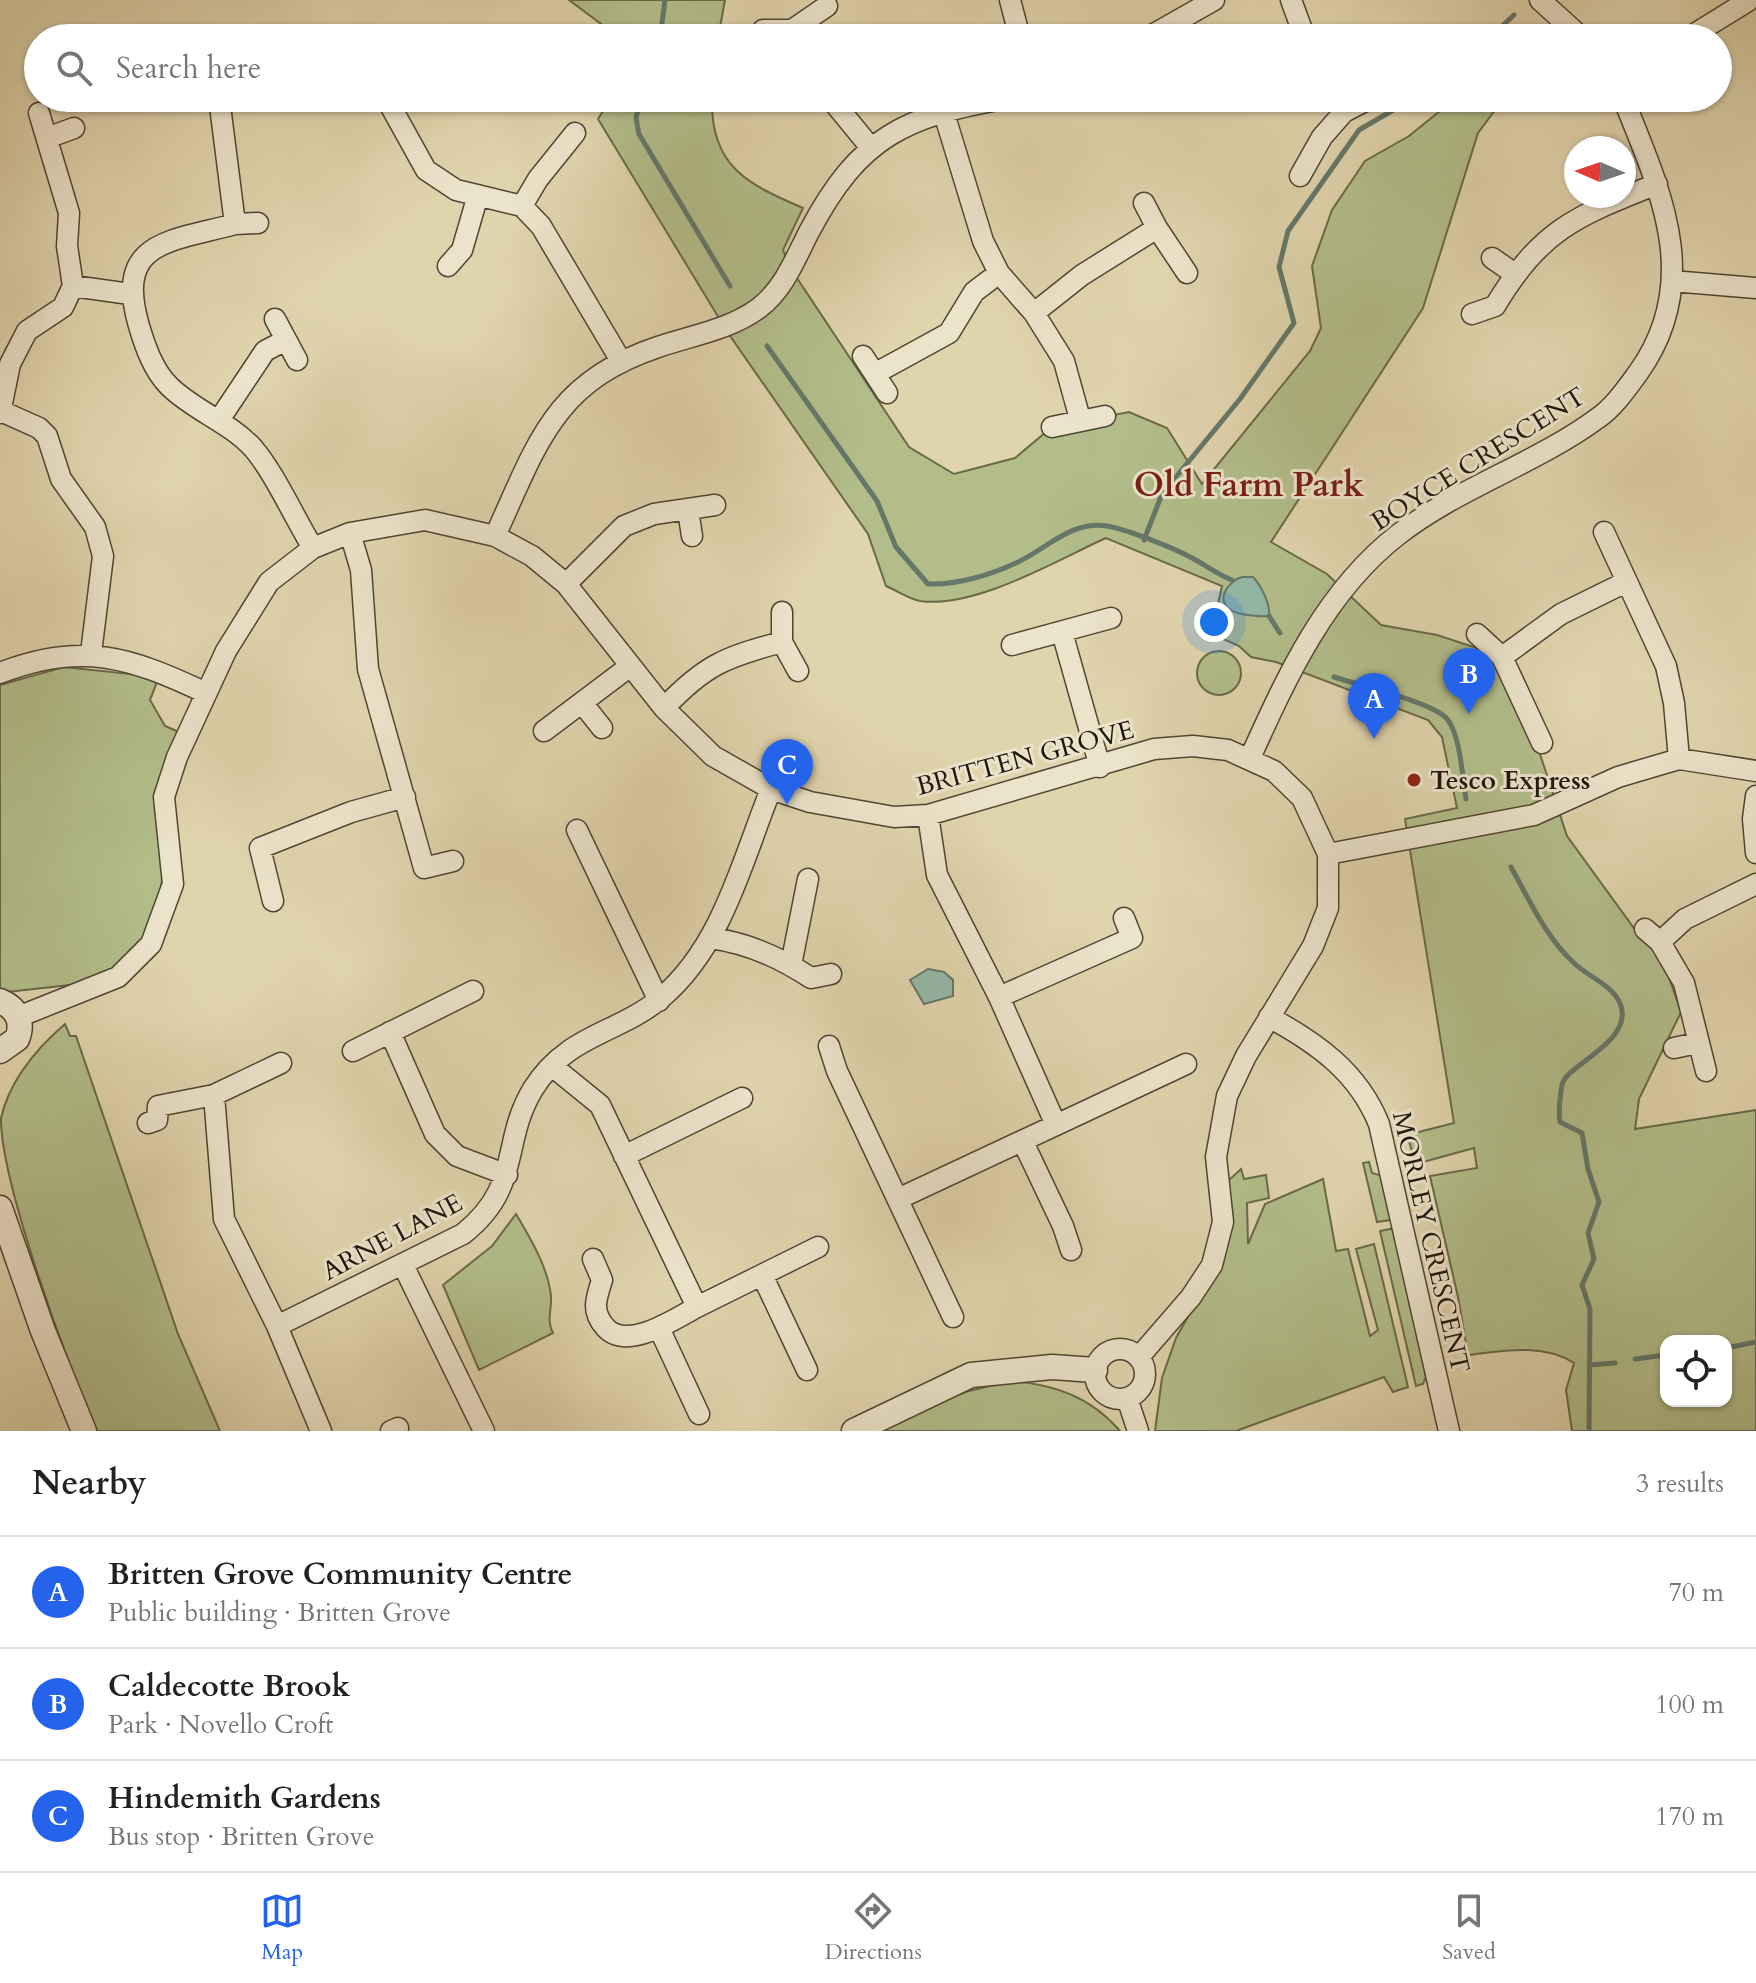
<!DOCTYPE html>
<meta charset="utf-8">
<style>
body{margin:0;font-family:Cardo,serif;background:#f2f2f2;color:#222}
.controls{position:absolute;right:24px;bottom:24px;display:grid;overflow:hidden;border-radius:16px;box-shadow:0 2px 6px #0004}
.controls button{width:72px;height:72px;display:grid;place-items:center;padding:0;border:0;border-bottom:2px solid #e0e0e0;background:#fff;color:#222;font:40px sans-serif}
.compass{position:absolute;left:1564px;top:136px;width:72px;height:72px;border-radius:50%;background:#fff;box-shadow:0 2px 6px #0004;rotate:272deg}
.you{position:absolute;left:1214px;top:622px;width:28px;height:28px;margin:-20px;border:6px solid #fff;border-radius:50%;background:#1a73e8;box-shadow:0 0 0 12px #1a73e833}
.badge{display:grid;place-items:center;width:52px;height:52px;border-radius:50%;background:#2563eb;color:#fff;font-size:26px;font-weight:700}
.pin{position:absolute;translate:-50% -66px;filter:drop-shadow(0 2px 4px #0008)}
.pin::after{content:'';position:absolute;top:42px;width:28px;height:24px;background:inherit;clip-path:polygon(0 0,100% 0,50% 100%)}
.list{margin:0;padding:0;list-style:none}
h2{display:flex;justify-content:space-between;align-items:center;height:104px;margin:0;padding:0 32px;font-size:34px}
h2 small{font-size:26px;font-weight:400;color:#767676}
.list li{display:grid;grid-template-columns:52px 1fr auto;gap:24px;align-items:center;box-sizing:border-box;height:112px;padding:0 32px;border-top:2px solid #e0e0e0}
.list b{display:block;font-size:30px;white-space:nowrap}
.list p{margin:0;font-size:26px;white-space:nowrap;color:#767676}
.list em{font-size:26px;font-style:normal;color:#767676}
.icon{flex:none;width:44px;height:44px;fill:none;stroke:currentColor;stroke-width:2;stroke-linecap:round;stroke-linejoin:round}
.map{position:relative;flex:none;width:1756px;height:1431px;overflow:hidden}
.search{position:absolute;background:#fff;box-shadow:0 2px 6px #0004;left:24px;right:24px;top:24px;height:88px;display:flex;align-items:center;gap:20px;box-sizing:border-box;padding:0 28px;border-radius:44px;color:#767676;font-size:30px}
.sheet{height:440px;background:#fff}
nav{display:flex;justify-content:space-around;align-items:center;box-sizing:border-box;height:112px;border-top:2px solid #e0e0e0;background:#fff;font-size:22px;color:#767676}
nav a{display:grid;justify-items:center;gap:4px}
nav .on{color:#2563eb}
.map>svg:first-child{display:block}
</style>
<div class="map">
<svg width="1756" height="1431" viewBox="0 0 1756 1431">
<rect width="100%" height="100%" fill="#e0d4ad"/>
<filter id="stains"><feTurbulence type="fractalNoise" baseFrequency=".0025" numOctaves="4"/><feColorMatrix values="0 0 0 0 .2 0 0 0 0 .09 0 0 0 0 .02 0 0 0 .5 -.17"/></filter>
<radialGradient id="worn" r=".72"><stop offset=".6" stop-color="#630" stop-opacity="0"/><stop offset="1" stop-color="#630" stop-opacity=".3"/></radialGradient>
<path fill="#b2bd8a" stroke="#686a4a" stroke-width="2" fill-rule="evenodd" d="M569,0H725L718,38H620Z
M611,98H712C710,166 747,184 803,208L783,250L791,269L909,447L954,474L1015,458L1052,427L1129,412L1167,428L1202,484L1310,351L1321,328L1312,266L1332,210L1365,161L1409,136L1456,98H1504L1478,133L1423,308L1271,542L1327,574L1381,625L1437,635L1489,652L1536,742L1567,836L1639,935L1663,960L1681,1012L1639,1099L1635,1129L1756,1110V1431H1572L1566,1390L1574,1363C1542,1343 1503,1351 1468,1355L1458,1297L1430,1176L1477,1168L1474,1148L1416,1164L1407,1135L1454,1123L1405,819L1457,808L1442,737L1428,720L1276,662L1251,657L1239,646L1212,634L1220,618L1217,608L1222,586L1106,538C1057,560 975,609 920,601C909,599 896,590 886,586L868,534L728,333L598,119ZM1666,1341H1726V1401H1666Z
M1197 673a22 22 0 1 1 44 0a22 22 0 1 1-44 0Z
M64,667L159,677L150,700L165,726L179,732L159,906L149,933L111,971L79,984L7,992L0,991V685Z
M65,1024L70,1036H76L178,1334L220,1431H97C68,1368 0,1180 1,1118C10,1079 36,1049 65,1024Z
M1369,1162L1372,1173L1383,1176L1393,1215L1390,1220L1377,1222L1363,1163Z
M1241,1169L1244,1179L1266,1175L1269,1198L1247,1203L1248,1244L1265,1204L1323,1179L1336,1251L1348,1249L1370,1336L1378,1330L1356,1249L1374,1244L1408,1387L1393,1392L1384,1377L1236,1431H1155L1162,1378L1176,1338L1195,1304L1228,1181Z
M516,1214C530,1238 548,1267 551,1296C552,1310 546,1320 553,1333L479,1370L443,1285L492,1246Z
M1395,1228L1426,1377L1423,1384L1416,1386L1380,1231Z
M1010,1381C1054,1384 1091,1397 1120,1431H872L965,1392Z"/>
<path fill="#94b8a6" stroke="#657768" stroke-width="2" d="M1242,577H1253C1261,585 1271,606 1269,616C1260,617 1238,615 1231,610C1214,599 1230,580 1242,577Z
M928,969L944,972L953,980V996L924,1004L910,980Z"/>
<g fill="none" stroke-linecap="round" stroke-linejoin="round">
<path stroke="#657768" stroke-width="5" d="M660,38L665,0
M1489,38L1514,15
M641,98L636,118L639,134L730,286
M767,346L877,501L896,547L928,584C957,585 991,575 1018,562C1046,549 1072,520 1107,526C1129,530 1174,548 1194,559C1207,566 1217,574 1232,580
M1144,540L1162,494L1240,399L1294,323L1279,267L1288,231L1359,130L1414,98
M1269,616L1280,633
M1334,677C1359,685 1436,703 1448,720C1461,739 1462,776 1466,799
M1511,867C1530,901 1546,938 1575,964C1590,978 1618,987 1622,1010C1627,1045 1566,1065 1562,1085C1560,1097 1558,1110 1560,1122L1582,1133L1588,1169L1599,1202L1588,1233L1594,1259L1582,1285L1590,1309L1589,1431
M1726,1348L1756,1342
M1635,1359L1666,1355
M1589,1365L1615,1363"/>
<defs>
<path id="minor" d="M1010,0L1020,38
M1291,0L1305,38
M1540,0L1582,38
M763,30H792L795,38
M792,30L827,6
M1147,38L1214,0
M1688,38L1748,1
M219,98L235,224C170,242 114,240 139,326C145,346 153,370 169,386C193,410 229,422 253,448C274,472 295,519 313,548
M386,98L426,170L456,190L522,206L541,226L621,361
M830,98L871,148
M943,110L983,241L999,273L1034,313L1064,361L1080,419
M1344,112L1367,100
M47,138L74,128
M1300,176L1322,137L1344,112L1335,98
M1144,203L1157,228
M522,206L538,179L575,133
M235,224L258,223
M1492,258L1515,274
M448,266L462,250L478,195
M1672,281L1756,288
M73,286L130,294
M1034,313L1082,275L1157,228L1187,273
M1472,314L1495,306C1542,228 1577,216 1657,184
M275,319L297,360
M863,356L887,393
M876,373L949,333L974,292L999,273
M1,411L39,428L47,436L61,479L95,527L103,556L91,653
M0,413L10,364L27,331L63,307L73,286L67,246L69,213L39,113
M219,420L265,351L284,341
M1052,427L1105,416
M688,510L692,536
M1604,532L1666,666L1674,703L1679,759
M350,533L361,570L368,669L424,868L453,861
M495,536C537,445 553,382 658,347C693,335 729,330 759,308C784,289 795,259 809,232C860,135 906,116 1009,98
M566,584L624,526L654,514L715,505
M782,612V642L798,671
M1062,632L1100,767
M1477,634L1502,657L1542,743
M1012,645L1111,618
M1502,657L1561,614L1626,582
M0,673C81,641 130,657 206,693
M583,704L602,728
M664,708C705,665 725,657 782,642
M544,731L629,667
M1250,758C1287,676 1326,590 1399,534C1460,487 1537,463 1598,418C1614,407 1627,388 1638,373C1704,281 1660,190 1623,98
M1756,796L1753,819L1756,853
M577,830L659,1001
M1328,854L1534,815L1618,777L1679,759L1756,771
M273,901L260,848L351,812L405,797
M1645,929L1660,942L1685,919L1756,884
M711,938C747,943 781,958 811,978L831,974
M1660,942L1684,983L1706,1071
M791,965L808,879
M999,997L1132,938L1124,918
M18,1017L118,977L151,944L173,884L164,797L177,757L226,651L269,582L313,548L350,533L425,520L495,536L532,556L566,584L664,708L713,756L771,789L810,802L894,817L928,815L1154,749L1193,746L1228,750L1274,771L1302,798L1328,854V908L1313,946L1246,1056L1227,1096L1216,1157L1223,1222L1212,1265L1191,1297L1139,1357
M1269,1017C1317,1043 1358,1072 1379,1124L1449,1431
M390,1032L435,1134L457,1156L507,1175
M829,1046L837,1071L953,1317
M1674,1048L1697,1043
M353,1051L473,991
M552,1066L600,1105L697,1307L818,1247
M214,1095L224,1219L277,1326L321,1431
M148,1123L157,1120L158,1106L214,1095L281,1063
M1056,1125L1186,1064
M1023,1142L1063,1226L1071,1250
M624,1156L742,1098
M900,1198L1056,1125L999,997L937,875L928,815
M593,1259L602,1280C596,1299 591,1311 605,1327C626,1352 675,1319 697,1307
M403,1265L484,1431
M763,1277L807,1370
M277,1326L463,1234C523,1186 500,1144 533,1089C567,1034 618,1034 661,998C722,947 742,861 771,789
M659,1328L699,1414
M1095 1374a25 25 0 1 1 50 0a25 25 0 1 1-50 0Z
M1127,1398L1138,1431
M391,1431L398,1428"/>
<path id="tertiary" d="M0,1001C17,1008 24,1022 17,1039L0,1051
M0,1208L43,1331L84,1431
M854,1431L971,1375L1052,1367L1095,1370"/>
</defs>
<use href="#minor" stroke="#4f4634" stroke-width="23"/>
<use href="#tertiary" stroke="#4f4634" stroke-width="27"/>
<use href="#minor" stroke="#ebe3ca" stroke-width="20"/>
<use href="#tertiary" stroke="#ebe3ca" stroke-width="24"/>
</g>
<circle fill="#8f2418" stroke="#ebe3ca" stroke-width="3" cx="1414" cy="780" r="8"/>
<g text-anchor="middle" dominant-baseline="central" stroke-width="6" stroke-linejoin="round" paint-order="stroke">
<g font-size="26" fill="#1f160b" stroke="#ebe3ca">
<text transform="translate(1478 459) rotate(-32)">BOYCE CRESCENT</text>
<text transform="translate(1025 758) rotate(-15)">BRITTEN GROVE</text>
<text transform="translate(392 1237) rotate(-28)">ARNE LANE</text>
<text transform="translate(1431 1242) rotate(77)">MORLEY CRESCENT</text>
</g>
<g font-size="26" font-weight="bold" fill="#1f160b" stroke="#ebe3ca" text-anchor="start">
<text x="1430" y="780">Tesco Express</text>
</g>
<g font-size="34" font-weight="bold" fill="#7a1f14" stroke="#ebe3ca">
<text x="1249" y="485">Old Farm Park</text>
</g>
</g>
<rect width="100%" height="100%" filter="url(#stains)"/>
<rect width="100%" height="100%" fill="url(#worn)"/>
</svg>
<div class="controls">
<button><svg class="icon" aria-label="locate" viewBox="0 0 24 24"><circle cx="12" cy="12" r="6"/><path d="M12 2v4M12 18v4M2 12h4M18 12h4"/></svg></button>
</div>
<svg class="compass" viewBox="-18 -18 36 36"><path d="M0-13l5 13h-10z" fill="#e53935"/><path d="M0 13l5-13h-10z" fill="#767676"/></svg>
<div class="you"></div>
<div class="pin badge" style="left:1374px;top:739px">A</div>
<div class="pin badge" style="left:1469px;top:714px">B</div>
<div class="pin badge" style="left:787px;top:805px">C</div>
<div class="search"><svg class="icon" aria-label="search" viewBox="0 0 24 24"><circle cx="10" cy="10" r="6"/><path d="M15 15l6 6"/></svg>Search here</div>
</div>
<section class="sheet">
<h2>Nearby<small>3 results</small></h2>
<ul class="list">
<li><span class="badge">A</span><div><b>Britten Grove Community Centre</b><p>Public building · Britten Grove</p></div><em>70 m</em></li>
<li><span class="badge">B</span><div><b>Caldecotte Brook</b><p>Park · Novello Croft</p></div><em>100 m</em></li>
<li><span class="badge">C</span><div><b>Hindemith Gardens</b><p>Bus stop · Britten Grove</p></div><em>170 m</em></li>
</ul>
</section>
<nav>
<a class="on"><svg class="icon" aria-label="map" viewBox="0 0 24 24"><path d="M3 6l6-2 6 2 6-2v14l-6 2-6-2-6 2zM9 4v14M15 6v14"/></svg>Map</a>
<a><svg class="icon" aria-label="directions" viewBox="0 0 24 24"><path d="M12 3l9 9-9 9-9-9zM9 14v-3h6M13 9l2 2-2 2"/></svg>Directions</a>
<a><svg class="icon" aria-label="saved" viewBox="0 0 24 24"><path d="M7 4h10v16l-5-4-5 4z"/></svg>Saved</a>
</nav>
